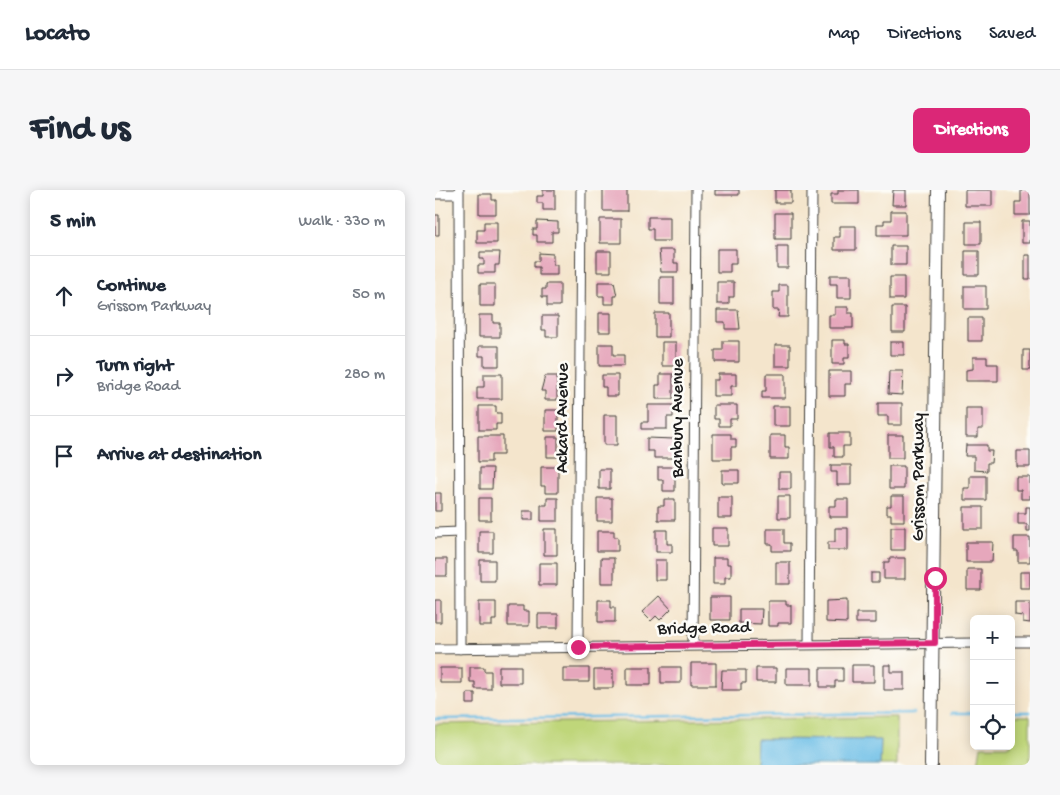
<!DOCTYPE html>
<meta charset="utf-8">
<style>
body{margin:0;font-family:"Gochi Hand",sans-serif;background:#f6f6f7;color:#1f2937}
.controls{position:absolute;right:15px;bottom:15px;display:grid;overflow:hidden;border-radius:8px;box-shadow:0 2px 12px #0003}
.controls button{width:45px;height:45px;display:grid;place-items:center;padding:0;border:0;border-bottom:1px solid #e0e1e3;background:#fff;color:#1f2937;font:25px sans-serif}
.stop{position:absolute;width:15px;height:15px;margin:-11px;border:4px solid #db2777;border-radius:50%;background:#fff}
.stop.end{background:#db2777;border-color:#fff;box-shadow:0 1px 5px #0008}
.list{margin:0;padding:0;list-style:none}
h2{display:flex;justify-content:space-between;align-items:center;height:65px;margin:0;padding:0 20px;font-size:21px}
h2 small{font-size:16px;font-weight:400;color:#747a83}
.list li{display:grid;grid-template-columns:32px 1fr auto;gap:15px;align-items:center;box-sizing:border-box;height:80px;padding:0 20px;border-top:1px solid #e0e1e3}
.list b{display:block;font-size:19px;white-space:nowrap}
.list p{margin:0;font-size:16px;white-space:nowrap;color:#747a83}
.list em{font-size:16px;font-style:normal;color:#747a83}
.icon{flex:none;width:28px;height:28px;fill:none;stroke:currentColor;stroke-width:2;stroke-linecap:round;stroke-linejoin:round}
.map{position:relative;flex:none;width:595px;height:575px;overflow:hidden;border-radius:8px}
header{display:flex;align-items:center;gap:30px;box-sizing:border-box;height:70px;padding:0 25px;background:#fff;border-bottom:1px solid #e0e1e3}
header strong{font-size:24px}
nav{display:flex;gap:28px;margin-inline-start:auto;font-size:18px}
.intro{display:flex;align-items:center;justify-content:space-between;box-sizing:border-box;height:120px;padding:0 30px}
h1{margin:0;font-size:35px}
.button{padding:12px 22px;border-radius:8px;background:#db2777;color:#fff;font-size:18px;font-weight:700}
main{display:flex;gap:30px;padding:0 30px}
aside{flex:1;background:#fff;border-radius:8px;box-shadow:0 2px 12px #0003}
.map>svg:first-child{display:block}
</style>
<header>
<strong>Locato</strong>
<nav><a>Map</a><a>Directions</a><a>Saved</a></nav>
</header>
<div class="intro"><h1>Find us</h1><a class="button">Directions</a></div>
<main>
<aside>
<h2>5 min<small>Walk · 330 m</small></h2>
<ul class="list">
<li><svg class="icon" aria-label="ahead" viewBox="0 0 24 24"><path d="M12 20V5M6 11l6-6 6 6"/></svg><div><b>Continue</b><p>Grissom Parkway</p></div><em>50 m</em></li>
<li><svg class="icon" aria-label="right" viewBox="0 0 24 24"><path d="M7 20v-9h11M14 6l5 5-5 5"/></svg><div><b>Turn right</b><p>Bridge Road</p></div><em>280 m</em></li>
<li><svg class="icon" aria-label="arrive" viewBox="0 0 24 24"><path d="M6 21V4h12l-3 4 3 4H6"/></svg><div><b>Arrive at destination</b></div></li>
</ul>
</aside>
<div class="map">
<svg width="595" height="575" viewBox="0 0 595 575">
<rect width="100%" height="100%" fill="#fdfcf7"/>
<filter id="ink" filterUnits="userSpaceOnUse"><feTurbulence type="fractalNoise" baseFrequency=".02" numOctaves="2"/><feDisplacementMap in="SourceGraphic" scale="10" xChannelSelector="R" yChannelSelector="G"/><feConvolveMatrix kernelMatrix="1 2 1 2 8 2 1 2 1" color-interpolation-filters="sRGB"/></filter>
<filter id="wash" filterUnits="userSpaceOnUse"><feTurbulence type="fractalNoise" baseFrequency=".0096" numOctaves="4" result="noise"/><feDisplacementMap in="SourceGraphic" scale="20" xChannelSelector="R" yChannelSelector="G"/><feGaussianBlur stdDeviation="1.12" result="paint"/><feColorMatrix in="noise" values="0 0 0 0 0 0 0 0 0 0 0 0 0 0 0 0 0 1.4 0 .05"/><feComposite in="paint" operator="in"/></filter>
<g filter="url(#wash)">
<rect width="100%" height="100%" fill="#f4e5cc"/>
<path fill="#bfd67a" stroke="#6e794b" d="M576,526H595V575H543L546,556H576Z
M462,527V575H445L446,550L321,549L320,575H0V534Z"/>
<path fill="#6abde6" stroke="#436c81" d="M321,549L446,550L445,575H320Z"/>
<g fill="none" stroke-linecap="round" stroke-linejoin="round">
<path stroke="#6abde6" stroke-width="2.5" d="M576,522H595
M517,523H539
M0,529L479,523"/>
</g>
<g id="blocks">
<path fill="#e6a7bc" d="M108,0H120V20H108V13H102V6H108Z
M168,0H192V21H168Z
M280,0H304V5H280Z
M340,0H356V13H340Z
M403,0H424V14H396V4H403Z
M458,0H471V15H457Z
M530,0H557V16H530Z
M586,0H595V25H580V12H586Z
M44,4H57V10H61V24H44Z
M456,21H471V45H442V34H449V30H456Z
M340,23H356V49H340Z
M0,25H4V45H0Z
M213,27H235V51H218V39H213Z
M165,29H186V53H165Z
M102,31L123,32V42H117V52H102V45H98V39H102Z
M587,31H595V53H587Z
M49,32H62V53H42V40H49Z
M531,32H546V54H531Z
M405,36H421V60H399V47H405Z
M342,56H353V78H342Z
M456,56H471V75H456Z
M282,59H301V74H295V82H282Z
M224,60H239V73H243V82H226Z
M162,61H176V82H162Z
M530,61H544V85H530Z
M45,62H65L64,75H60V83H43V75H49V69H45Z
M104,63L118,64V75H122V85H104V77H99V71H104Z
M590,65H595V89H590Z
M395,85H416V108H402V94H395Z
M225,87H239V114H225Z
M455,87H469V109H455Z
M163,92H179L182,106H179V114H169V106H163Z
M282,92H299V107H294V114H282Z
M45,94H60V116H45Z
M111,94H125V116H112V107H107V99H111Z
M344,95H353V127H343L344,120H338V102H344Z
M529,96H551V119H529Z
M400,117H413V123H418V138H394V125H400Z
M457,117H470V142H457Z
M282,120H303L305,139H290V132H282Z
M164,123H176V142H164Z
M220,123H234V147H220Z
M44,125H58V133H65V147H44Z
M107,126H123V147H111V140H107Z
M533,128H547V151H533Z
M397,150H410V154H414V168H409V174H397Z
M288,151H304V172H280V160H288Z
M227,152H241V176H227Z
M455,152H469V165H455Z
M164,154H178V165H189V176H164Z
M340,155H355V176H340Z
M44,156H64V176H49V166H44Z
M588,160H595V180H588Z
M538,167H552V174H563V191H531V180L538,179Z
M394,181H416V194H410V206H394Z
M454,181H468L467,205L453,204Z
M49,184H67V209H42V197H49Z
M225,184H238V209H221V195H225Z
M283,184H301V196H296V206H278V190H283Z
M331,184H350V208H327V201H331Z
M167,185H183V206H171V197H167Z
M110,186H122V210H110V201H106Z
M443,213H467V235H453V226H443Z
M213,215H238V227H232V239H207V232H213Z
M279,215H302V229H295V236H284V229H279Z
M44,216H61V223H66V234H61V240H44Z
M338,216H355V236H338Z
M531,218H548V239H543V247H531Z
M110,220H123V241H110Z
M169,225H182V255H169Z
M395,243H415V256H408V267H399V257H395Z
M278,244H296V249H301V257H296V269H278Z
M335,245H350V257H354V269H335Z
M453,245H468V268H453Z
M43,246H68V265H56V272H43Z
M112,247H123V267H112Z
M212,248L239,249V262H246V268H219V261H212Z
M531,255H552V261H557L556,273H552V281L539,280V266H530Z
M582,261H595V277H582Z
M396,275H416V295H402V282H396Z
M454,276H469V299H454Z
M106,277H123V303H110V296H106Z
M223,277H240V301H228V290H223Z
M45,278H58L57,299H45Z
M164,279H175V299H164Z
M287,280H304V293H287Z
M344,282H356V299H344Z
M535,286H551V310H529V298H535Z
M581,287H595V309H586V300H581Z
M0,303H6V321H0Z
M343,306H355V328H343Z
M456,306H469V331H456V324H452V316H456Z
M283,307H297V328H283Z
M44,308H56V330H44Z
M112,308H123V331H106V315H112Z
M162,308H177V331H162Z
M229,309H240V330H223V316H229Z
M401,309H413V327H394V316H401Z
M529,317H548V339H529Z
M591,317H595V341H592V334H583V323H591Z
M88,321H98V330H88Z
M456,337H470V360H456Z
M277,338H293V356H277Z
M400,338H413V360H393V352H400Z
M109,339H122V365H109Z
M332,339H349V353H355V361H337V354H332Z
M221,340H232V354H237V362H221Z
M44,341H58V363H44Z
M162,341H179V347H183V361H162Z
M579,347H595V372H583V361H579Z
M531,352H558L557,372H531Z
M166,368H179V393H166Z
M278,368H292V374H296V387H290V394H278Z
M454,368H470V389H449V372H454Z
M0,369H12V386H0Z
M45,370H60V391H45Z
M220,370H231V390H220Z
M341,372H355V394H341Z
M104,373H122V395H104Z
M532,379H546V400H532Z
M585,382H595V398H585Z
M436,383H444V392H436Z
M224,406L236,419L225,430L221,426L216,431L207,422Z
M275,407H295V430H275Z
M0,410H6V432H0Z
M163,410H176V417H180V432H163Z
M412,410V433L391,432V411Z
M333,411H351V415H356V433H343V436H333Z
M44,412H61V430H57V436H44Z
M580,412H595V433L588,432V426L580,425Z
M73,416H88V421H94V436H73Z
M304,419H327L326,434L304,433Z
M421,423H441V433H421Z
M103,424H123V438H103Z
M256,473H281V495H256Z
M417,475H439V492H417Z
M449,475H456V482H469V500H449Z
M64,476H86V493H64Z
M35,477H49V481H56V499H40V492H35Z
M192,477H216V495H192Z
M226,477H246V493H226Z
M5,478H27V493H5Z
M128,478H154V492H128Z
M321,478H341V492H321Z
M351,478H377V495H351Z
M385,478H408V491H400V497H385Z
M159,480H178V498H159Z
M287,480H311V493H306V500H286Z
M32,503H40V514H32Z"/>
</g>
</g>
<g filter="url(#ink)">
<use href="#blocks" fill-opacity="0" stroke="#3c3a36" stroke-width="1"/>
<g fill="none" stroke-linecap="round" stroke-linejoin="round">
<defs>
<path id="minor" d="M24,0L25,459
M0,4H24
M0,343L24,342
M576,452H595
M374,454L377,0
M258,456L261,0
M143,457L146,0
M0,459L539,453"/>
<path id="secondary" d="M496,575L503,0"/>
</defs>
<use href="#minor" stroke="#3c3a36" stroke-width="11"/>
<use href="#secondary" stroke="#3c3a36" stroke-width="14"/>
<use href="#minor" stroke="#fff" stroke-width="9"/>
<use href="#secondary" stroke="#fff" stroke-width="12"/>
</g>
</g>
<g fill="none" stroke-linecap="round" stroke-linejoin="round" filter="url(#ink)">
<path stroke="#db2777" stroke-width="6" d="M143,457L500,453V388"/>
</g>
<g text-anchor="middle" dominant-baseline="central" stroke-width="5" stroke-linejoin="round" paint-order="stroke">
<g font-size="18" fill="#1c1c1c" stroke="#fdfcf7">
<text transform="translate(128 228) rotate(-90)">Ackard Avenue</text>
<text transform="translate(243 228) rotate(-90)">Banbury Avenue</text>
<text transform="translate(484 287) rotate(-90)">Grissom Parkway</text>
<text transform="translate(269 439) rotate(-1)">Bridge Road</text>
</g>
</g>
</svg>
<div class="controls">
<button>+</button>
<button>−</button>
<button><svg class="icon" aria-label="locate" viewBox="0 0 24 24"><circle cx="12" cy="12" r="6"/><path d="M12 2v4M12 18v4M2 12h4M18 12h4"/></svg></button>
</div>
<div class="stop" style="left:500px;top:388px"></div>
<div class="stop end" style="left:143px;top:457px"></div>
</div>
</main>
